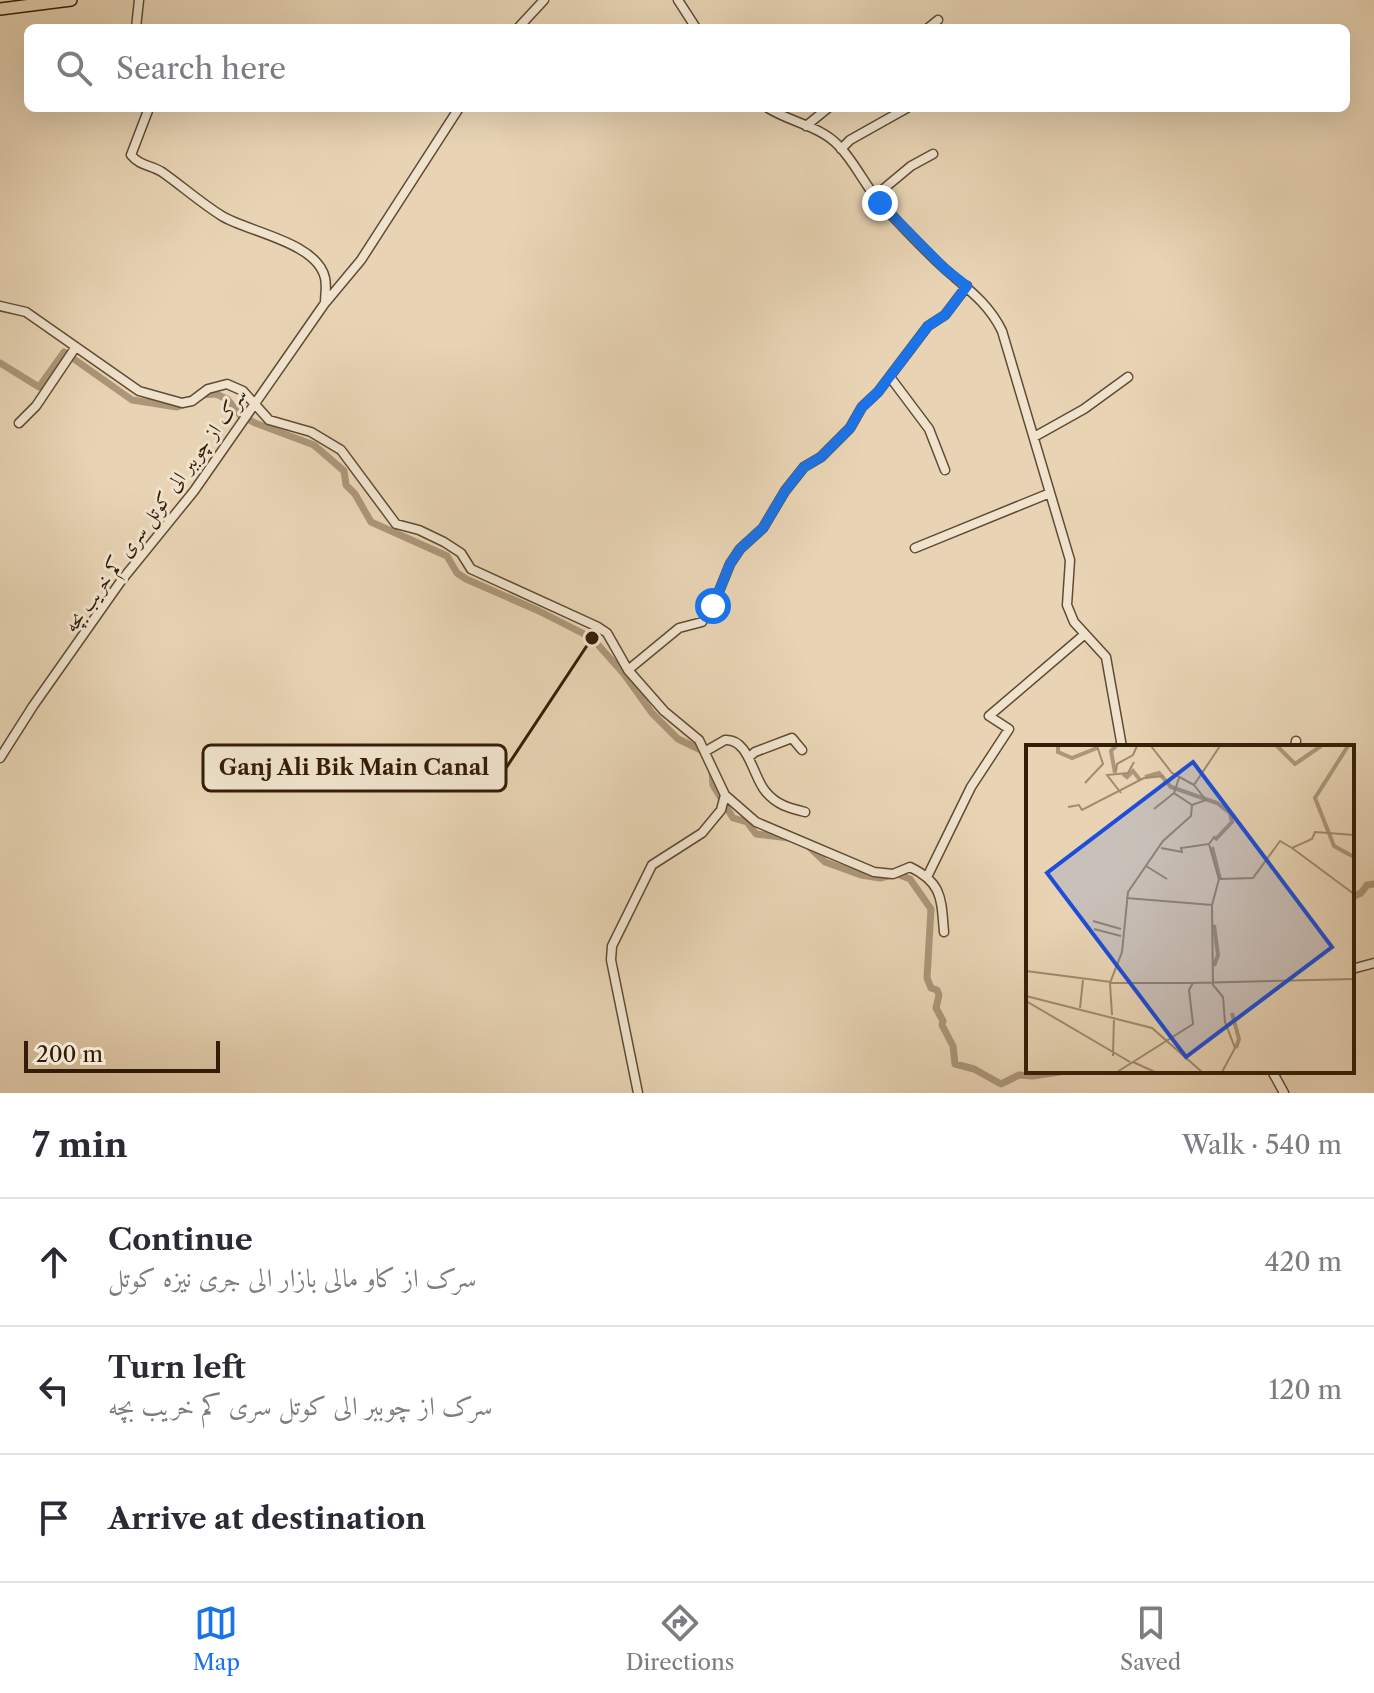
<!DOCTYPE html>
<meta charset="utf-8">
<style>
body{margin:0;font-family:"Libre Caslon Text",Amiri,serif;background:#f7f7f7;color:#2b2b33}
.scale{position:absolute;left:24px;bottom:20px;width:196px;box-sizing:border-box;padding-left:8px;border:4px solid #341d06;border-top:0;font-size:22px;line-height:28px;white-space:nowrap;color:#341d06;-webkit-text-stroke:6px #f0e3ce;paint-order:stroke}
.stop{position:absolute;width:24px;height:24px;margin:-18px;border:6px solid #1a73e8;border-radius:50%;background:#fff}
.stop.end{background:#1a73e8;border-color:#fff;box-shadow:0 2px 8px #0008}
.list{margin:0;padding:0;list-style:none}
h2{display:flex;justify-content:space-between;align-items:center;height:104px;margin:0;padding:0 32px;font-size:34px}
h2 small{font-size:26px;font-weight:400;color:#7c7c81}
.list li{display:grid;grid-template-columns:52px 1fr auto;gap:24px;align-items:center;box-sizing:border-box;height:128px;padding:0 32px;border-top:2px solid #e1e1e2}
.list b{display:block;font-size:30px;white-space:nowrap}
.list p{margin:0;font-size:26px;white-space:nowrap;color:#7c7c81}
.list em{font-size:26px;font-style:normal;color:#7c7c81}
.icon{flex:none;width:44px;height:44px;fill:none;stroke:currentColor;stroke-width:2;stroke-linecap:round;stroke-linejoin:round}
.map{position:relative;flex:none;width:1374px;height:1093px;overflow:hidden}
.search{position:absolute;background:#fff;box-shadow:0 8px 32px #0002;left:24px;right:24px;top:24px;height:88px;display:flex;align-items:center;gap:20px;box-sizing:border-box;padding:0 28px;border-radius:12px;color:#7c7c81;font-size:30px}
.sheet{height:488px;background:#fff}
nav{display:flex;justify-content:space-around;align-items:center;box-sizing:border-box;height:112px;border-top:2px solid #e1e1e2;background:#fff;font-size:22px;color:#7c7c81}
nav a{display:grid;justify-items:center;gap:4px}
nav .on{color:#1a73e8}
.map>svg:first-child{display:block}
</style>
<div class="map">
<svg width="1374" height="1093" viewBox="0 0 1374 1093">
<rect width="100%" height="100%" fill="#e8d4b4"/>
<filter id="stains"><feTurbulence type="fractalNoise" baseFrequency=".0025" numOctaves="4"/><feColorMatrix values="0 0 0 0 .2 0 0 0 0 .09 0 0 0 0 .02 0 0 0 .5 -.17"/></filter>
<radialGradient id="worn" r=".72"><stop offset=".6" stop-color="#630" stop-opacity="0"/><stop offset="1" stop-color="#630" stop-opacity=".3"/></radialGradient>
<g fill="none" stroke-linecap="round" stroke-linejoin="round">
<path stroke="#ab9679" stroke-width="7" d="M0,363L39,387L64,352L132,400L177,407L187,403
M201,395L216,394L227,399L240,415L255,423L314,445L344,471L346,485L355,494L371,522L447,556L457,573L466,579L539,611L592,638L624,674L652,713L678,739L705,752
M712,771L713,785L733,818L747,822L756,834L789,838
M805,843L825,862L861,875L880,878L897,874L910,879L931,909L927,978L931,988L937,990L939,995L936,1008L943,1021L942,1025L953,1046L955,1064L974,1069L1001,1084L1019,1075L1032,1076L1066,1071
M1352,897L1361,893L1367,885L1374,884"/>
<defs>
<path id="minor" d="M678,0L696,28
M136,28L139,0
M518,28L544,0
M928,28L938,20
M768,108C790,122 820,126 838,145C855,162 865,186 881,204C902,226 923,249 945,269C968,289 989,304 1002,331L1070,560L1067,605L1074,622L1106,657L1122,747
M806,126L828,108
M841,149L850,140L907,108
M875,196L911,166L933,154
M326,302L361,260L459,108
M0,306L26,312L139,391L182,403L192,401L208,389L227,384L243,391L269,420L311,432L341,450L396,524L419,530L444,542L461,553L471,569L598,627L607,633L628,670
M890,377L929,429L945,470
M19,423L36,406L75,348
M1034,437L1084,409L1128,377
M915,548L1050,493
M1295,747L1296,741
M706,751L725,740C749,738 753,778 766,792C777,805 789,808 805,812
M749,757L755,752L792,738L802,750
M0,758L33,706L121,581L194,491L325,303C325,295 327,286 325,278C317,242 248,232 222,216C201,203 182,186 162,172C151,165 140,166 131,155L149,108
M725,795L756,822L874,872L893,874L910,867C943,883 941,899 944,932
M928,875L971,787L1009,729L989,716L1085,634
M1352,969L1374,963
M1272,1071L1284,1093
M638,1093L611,960L612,946L652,865L702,833L721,810L725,795L699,740L664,711L628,670L679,628L702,622L713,606L730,564L740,549L763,528L785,491L804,467L821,457L850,428L862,407L878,392L928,326L945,315L967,286"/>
<path id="major" d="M0,9L71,0"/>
</defs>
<use href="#minor" stroke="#614b32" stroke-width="11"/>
<use href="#major" stroke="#341d06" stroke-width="14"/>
<use href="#minor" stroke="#f0e3ce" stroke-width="8"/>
<use href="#major" stroke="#e8d4b4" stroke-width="11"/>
</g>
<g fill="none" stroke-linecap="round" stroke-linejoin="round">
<path stroke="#1a73e8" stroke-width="10" d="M713,606L730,564L740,549L763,528L785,491L804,467L821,457L850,428L862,407L878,392L928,326L945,315L967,286L945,269L880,203"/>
</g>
<g text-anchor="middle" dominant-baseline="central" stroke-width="6" stroke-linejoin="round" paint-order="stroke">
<g font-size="20" fill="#341d06" stroke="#f0e3ce">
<text transform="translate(155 510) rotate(-54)">سرک از چوببر الی کوتل سری کم خریب بچه</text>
</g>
</g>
<g transform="translate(1026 745)">
<rect width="328" height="328" fill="#e8d4b4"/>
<path fill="none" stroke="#ab9679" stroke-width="4" d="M32,1V7L46,13L71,3M251,1L269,19L295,1M322,1L289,53L308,101L328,112M89,28L85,6L90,1M97,29L101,32L107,26L114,35M119,32L133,28L145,42L191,58L204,68L206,77L189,95M186,102L194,134M188,221L192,210L188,180M206,268L213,294L210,303"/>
<path fill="none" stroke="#a08b6e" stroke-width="2" d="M125,1L146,28L168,40M90,26L91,19L107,10L111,1M153,33L148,48L166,60M59,38L77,19L71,1M95,48L81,30L102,28L108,17M42,62L53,60L56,65L118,33L138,31M128,64L148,48M189,91L183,99L193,134M135,103L156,107L155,103L183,99M266,103L328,149M120,121L141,134M100,153L186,160L193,134L227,133L254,96L266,103L286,94L289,87L328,90M186,160L187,240L197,252L199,277L209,303L196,327M67,176L95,184M68,184L95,191M0,226L85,237M84,238H167M0,251L126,283L176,327M0,256L104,317M54,263L57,235M86,270L84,238L96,207L102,147L137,96L165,71L166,60L180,55L168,40L194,1M87,311L88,272M107,317L167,279L163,245L167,238L328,234M91,327L107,317L129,327"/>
<path fill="#1d4ed8" fill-opacity="0.15" stroke="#1d4ed8" stroke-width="4" d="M167,17L306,202L160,312L21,128Z"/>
<rect width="328" height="328" fill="none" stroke="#341d06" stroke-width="4"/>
</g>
<path fill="none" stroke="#341d06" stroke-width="3" d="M592 638L506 768"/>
<circle fill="#341d06" stroke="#f0e3ce" stroke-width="3" cx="592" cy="638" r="8"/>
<rect fill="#f0e3ce" stroke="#341d06" stroke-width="3" x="203" y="745" width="303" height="46" rx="8"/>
<g font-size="22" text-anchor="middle" font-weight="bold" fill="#341d06">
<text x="354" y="775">Ganj Ali Bik Main Canal</text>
</g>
<rect width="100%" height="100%" filter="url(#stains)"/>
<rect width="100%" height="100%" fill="url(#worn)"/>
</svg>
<div class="scale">200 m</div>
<div class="stop" style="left:713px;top:606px"></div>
<div class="stop end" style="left:880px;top:203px"></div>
<div class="search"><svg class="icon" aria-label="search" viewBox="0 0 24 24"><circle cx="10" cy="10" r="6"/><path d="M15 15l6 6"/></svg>Search here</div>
</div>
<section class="sheet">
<h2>7 min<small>Walk · 540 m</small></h2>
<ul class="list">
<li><svg class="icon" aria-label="ahead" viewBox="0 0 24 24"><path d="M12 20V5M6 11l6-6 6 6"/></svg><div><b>Continue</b><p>سرک از کاو مالی بازار الی جری نیزه کوتل</p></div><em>420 m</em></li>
<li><svg class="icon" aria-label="left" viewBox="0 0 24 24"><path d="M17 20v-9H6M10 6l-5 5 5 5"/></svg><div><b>Turn left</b><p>سرک از چوببر الی کوتل سری کم خریب بچه</p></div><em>120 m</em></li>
<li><svg class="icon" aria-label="arrive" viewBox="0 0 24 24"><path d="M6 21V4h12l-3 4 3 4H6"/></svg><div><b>Arrive at destination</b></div></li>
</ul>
</section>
<nav>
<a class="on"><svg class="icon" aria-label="map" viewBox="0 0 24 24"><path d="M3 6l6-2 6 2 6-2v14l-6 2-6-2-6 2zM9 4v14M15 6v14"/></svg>Map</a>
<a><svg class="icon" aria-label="directions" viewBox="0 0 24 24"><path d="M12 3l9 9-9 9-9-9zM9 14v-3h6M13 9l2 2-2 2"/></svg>Directions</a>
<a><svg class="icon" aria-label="saved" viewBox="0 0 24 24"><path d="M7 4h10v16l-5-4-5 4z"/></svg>Saved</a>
</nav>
